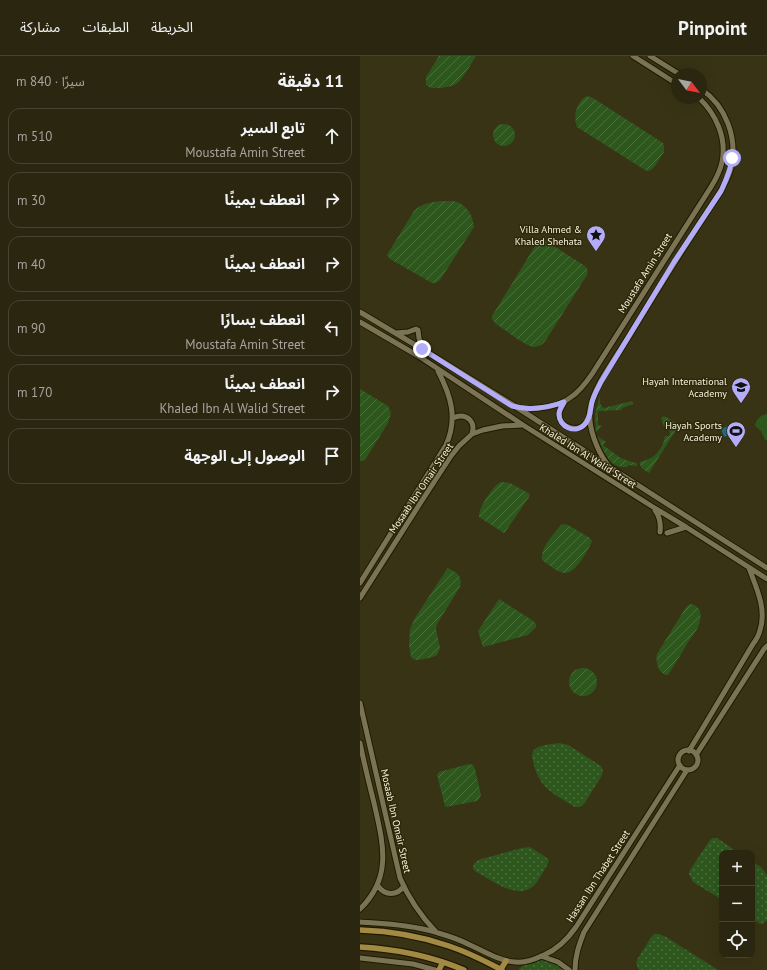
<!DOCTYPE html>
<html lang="ar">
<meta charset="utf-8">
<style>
body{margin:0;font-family:"PT Sans","Noto Sans Arabic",sans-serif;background:#37321e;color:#f1f3f6;direction:rtl}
.controls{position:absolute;right:12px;bottom:12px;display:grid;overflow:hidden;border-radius:8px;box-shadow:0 4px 16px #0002}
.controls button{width:36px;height:36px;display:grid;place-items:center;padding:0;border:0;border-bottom:1px solid #474330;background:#2b2610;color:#f1f3f6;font:20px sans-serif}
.compass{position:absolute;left:311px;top:12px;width:36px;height:36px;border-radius:50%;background:#2b2610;box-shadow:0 4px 16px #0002;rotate:122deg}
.stop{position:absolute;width:12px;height:12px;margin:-9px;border:3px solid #b3adf9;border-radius:50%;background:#fff}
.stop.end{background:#b3adf9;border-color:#fff;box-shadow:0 1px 4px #0008}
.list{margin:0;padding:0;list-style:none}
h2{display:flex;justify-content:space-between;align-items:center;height:52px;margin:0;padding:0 16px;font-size:17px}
h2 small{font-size:13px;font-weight:400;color:#a6a59f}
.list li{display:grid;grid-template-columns:26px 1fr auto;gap:12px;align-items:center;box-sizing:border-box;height:56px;margin:0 8px 8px;padding:0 8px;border:1px solid #474330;border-radius:12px}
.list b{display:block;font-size:15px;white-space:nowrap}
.list p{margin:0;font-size:13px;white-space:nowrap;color:#a6a59f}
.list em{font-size:13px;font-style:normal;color:#a6a59f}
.icon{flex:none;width:22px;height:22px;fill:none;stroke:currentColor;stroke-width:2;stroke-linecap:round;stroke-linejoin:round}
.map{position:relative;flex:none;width:407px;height:914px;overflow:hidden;direction:ltr}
header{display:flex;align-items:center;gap:24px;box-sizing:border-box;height:56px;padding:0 20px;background:#2b2610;border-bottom:1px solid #474330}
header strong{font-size:19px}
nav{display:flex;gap:22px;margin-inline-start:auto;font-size:14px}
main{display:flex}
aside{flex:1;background:#2b2610}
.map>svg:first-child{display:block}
</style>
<header>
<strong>Pinpoint</strong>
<nav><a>الخريطة</a><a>الطبقات</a><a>مشاركة</a></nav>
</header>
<main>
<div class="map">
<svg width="407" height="914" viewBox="0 0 407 914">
<defs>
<pattern id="grass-dots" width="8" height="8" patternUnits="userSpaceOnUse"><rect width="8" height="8" fill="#2e571e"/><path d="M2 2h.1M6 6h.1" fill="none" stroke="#4d703e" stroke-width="1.8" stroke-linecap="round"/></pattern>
<pattern id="garden-furrows" width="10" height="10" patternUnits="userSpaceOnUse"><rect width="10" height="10" fill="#2e571e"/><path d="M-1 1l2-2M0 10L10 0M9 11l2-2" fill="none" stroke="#4d703e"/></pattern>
</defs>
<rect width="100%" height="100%" fill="#393315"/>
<path fill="url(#grass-dots)" d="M199,687L208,689L241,710L243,715L241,721L224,748L220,751H215C193,737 179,733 173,705C172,701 171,697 175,693C179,689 193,688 199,687Z
M353,782H357L379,797H362V844L333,826L329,818L330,814L350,784Z
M170,791L187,802L189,804L188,807C185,813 181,820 177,826C160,848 132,824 115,815L113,812L114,808L118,804L162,792Z
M392,805L401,811L407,819V864L403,868H400L392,863Z
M295,878H299L306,881L358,914H279L276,907L278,902L292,880Z
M186,902C192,905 200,908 205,914H158C166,906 175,903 186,902Z"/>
<path fill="url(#garden-furrows)" d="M79,0H116C111,8 103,23 96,28C91,31 85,31 80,32C75,32 70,33 66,29V21Z
M227,40L233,42L303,87L304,90V96L295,110L291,114L287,115L285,114L217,71C213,60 216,46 227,40Z
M133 79a11 11 0 1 1 22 0a11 11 0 1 1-22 0Z
M83,145C86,145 90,145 93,145C106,147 113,159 114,171L80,224L76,227H72L30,203L27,199L54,155C62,147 72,146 83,145Z
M184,184L225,210C228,213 228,215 227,219L186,284C183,288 180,290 175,291C166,291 144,273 136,268L132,263V260L177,187L179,185Z
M0,333L28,350L31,357L28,367L5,404L3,405H0Z
M240,340C240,346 239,349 244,352L272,345L273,348L262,352L261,354L238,355V369L242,370L236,376L235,358Z
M304,360L319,369L289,417C285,414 279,412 280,406C294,403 303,394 305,380H310L309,370L304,371L301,362Z
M238,381L246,386L243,389C255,398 262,405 277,407V410L268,409V411C265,411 261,411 258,410C248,407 241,390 238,381Z
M141,426L150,427L170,438L169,441L146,475L144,477L119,461C118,452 133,430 141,426Z
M204,468L208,469L230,482L232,485C229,493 215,519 204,517C197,516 189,509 182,504C180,492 193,479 201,469Z
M88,512C97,517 103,520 100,531L77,568L76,573L80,592C79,594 78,597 77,599C74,601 61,604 57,604C54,604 53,603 51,601L49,589L50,573L55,562L87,513Z
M139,543L172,564L176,568V571L168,579L123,591L118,575Z
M330,548C339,549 342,556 340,564C339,572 333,580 328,586C322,597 315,608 308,619C299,619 295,606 297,598L326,551Z
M209 626a14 14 0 1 1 28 0a14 14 0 1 1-28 0Z
M109,708L113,709L115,713L121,739L119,743L117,745L86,751L85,750L77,719L79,716Z"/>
<path fill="#2e571e" d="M407,358V384H405L401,375L395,370C396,363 401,359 407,358Z"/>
<path fill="#1c6a7e" d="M375,367L378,375L364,381L361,373Z"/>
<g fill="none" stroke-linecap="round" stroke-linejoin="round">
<defs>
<path id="secondary" d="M273,0L317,28
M290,0L319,18
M0,256L62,293L153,349L407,512
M0,266L60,301L163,369L293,451L326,471L407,523
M58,274L59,282L62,293
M36,277L48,276L56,273
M204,347C202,350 199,354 199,359C200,372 218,377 226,367C228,365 229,361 230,358
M157,351C164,353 172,353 179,352C210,350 224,332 239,307L351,131C356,123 360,115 362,106C367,82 356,58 339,42
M93,362C106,356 116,365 112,378
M247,408C237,394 228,372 230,354C233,331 256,302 268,282C298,232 329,183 361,135C365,127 369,120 371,112C378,82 366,50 341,33
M295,454C300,461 301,468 300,476
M307,477L326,471
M0,527L86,389C98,362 91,340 78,315
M0,542L61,446L91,400L99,390L112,378L123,374L142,370L162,369
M0,647L40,822C49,843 60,859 76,876
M0,687C4,707 9,727 14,747C23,787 33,821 0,853
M318 704a10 10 0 1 1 20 0a10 10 0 1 1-20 0Z
M329,695L393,588C396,584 399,579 400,574C407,553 396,531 389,512
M336,699L404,593L407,590
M18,830C25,840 37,840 44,830
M0,866C25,868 54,869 78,877C89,880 100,884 110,889C124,895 139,905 155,906C166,907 175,903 184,899C198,893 207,884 216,871L320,709
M181,900L198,906L209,914
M0,902L53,908L75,914
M215,914C215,900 219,889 224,876L327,714"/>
<path id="primary" d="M0,874C30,875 60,880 89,890C107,896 125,905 142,914
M0,891C35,893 71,900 104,914
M141,913L146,905
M79,914L83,906"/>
</defs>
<use href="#secondary" stroke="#201a00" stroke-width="7"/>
<use href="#primary" stroke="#201a00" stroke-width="8"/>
<use href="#secondary" stroke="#7b7454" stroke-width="5"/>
<use href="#primary" stroke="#a38a44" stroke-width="5.5"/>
</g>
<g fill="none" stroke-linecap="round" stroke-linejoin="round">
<path stroke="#b3adf9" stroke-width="5" d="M62,293L152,350C170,355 187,352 204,346C202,350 199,354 199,358C199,371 215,378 224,369C231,362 230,354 232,346C234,339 238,332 241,326L314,206L361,135C366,124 371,114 372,102"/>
</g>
<defs>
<symbol id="sight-pin" viewBox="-11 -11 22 30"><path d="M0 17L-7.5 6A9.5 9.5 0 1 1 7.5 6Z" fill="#b3adf9" stroke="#2f290a"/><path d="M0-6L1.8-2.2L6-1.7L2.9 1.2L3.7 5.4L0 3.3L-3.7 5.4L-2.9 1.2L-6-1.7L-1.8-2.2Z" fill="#111"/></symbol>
<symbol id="school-pin" viewBox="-11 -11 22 30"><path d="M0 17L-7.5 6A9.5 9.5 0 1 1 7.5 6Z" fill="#b3adf9" stroke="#2f290a"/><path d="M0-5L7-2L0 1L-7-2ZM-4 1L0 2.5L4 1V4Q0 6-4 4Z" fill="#111"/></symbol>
<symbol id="stadium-pin" viewBox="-11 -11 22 30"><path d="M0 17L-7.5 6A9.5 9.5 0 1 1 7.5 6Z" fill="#b3adf9" stroke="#2f290a"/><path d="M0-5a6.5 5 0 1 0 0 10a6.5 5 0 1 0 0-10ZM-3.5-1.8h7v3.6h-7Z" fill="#111"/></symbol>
</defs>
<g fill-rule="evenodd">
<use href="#sight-pin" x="225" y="168" width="22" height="30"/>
<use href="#school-pin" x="370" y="320" width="22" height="30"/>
<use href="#stadium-pin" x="365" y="364" width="22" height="30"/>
</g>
<g text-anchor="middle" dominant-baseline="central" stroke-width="3" stroke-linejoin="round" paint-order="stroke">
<g font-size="10" fill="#f5f2e0" stroke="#2f290a" text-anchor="end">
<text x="222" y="173">Villa Ahmed &amp;<tspan x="222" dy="12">Khaled Shehata</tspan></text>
<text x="367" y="325">Hayah International<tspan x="367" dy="12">Academy</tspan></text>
<text x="362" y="369">Hayah Sports<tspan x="362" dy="12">Academy</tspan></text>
</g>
<g font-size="10" fill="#f5f2e0" stroke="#2f290a">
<text transform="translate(285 217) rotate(-58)">Moustafa Amin Street</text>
<text transform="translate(228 400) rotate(32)">Khaled Ibn Al Walid Street</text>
<text transform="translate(61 432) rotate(-56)">Mosaab Ibn Omair Street</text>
<text transform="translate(36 765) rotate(77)">Mosaab Ibn Omair Street</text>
<text transform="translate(238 820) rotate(-57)">Hassan Ibn Thabet Street</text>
</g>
</g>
</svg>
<div class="controls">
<button>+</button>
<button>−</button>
<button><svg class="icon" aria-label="locate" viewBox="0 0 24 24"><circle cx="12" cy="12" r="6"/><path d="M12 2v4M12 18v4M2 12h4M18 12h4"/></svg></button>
</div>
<svg class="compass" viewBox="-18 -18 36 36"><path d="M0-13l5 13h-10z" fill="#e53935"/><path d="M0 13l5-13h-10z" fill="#a6a59f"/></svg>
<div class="stop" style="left:372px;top:102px"></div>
<div class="stop end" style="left:62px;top:293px"></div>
</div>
<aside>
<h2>11 دقيقة<small>سيرًا · 840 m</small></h2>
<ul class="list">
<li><svg class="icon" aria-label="ahead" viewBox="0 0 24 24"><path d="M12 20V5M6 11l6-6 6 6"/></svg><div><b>تابع السير</b><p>Moustafa Amin Street</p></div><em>510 m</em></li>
<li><svg class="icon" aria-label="right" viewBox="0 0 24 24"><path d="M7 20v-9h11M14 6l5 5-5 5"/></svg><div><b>انعطف يمينًا</b></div><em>30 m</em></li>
<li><svg class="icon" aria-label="right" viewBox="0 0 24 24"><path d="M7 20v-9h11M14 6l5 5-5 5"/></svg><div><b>انعطف يمينًا</b></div><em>40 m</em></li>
<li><svg class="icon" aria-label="left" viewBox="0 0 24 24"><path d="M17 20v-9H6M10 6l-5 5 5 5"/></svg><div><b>انعطف يسارًا</b><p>Moustafa Amin Street</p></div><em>90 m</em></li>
<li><svg class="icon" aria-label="right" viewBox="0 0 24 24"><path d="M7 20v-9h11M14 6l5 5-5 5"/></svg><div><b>انعطف يمينًا</b><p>Khaled Ibn Al Walid Street</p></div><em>170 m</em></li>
<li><svg class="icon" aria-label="arrive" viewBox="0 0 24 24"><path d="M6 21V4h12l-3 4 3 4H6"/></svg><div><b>الوصول إلى الوجهة</b></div></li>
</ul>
</aside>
</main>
